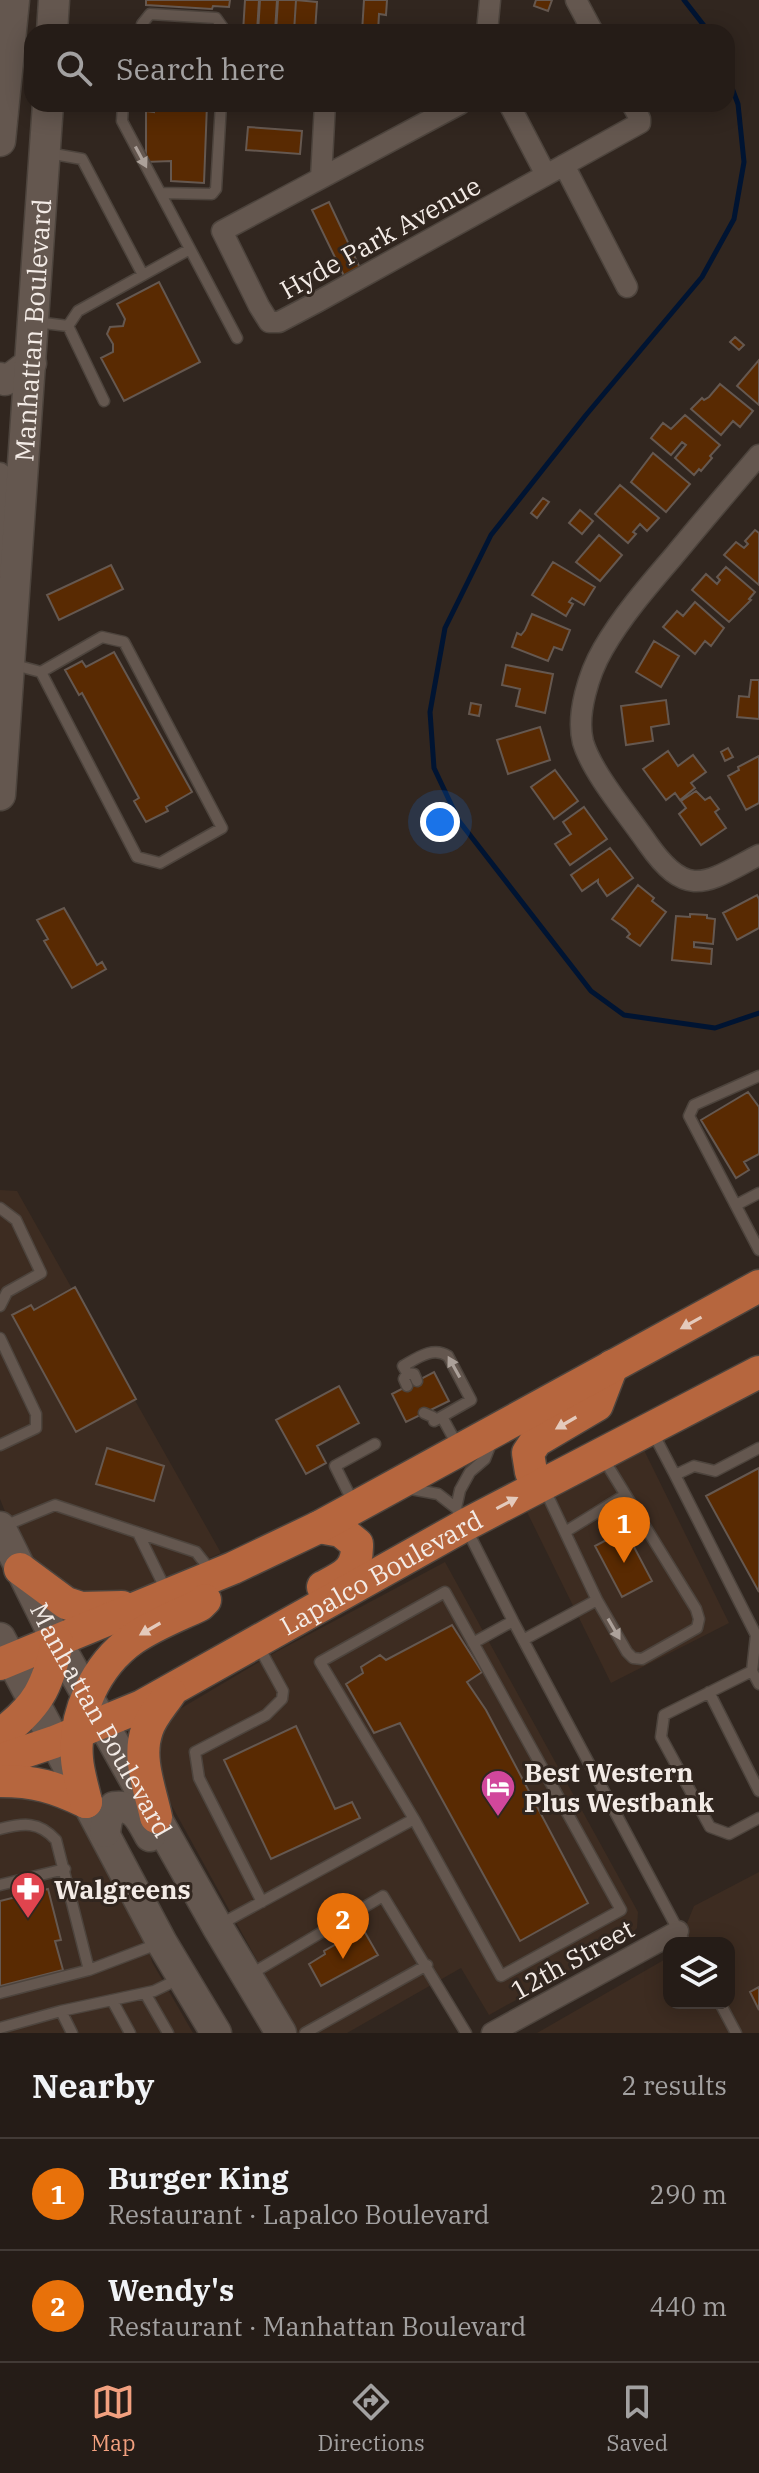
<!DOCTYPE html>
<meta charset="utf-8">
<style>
body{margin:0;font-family:"IBM Plex Serif",serif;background:#312924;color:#f1f3f6}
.controls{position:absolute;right:24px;bottom:24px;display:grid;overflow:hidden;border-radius:16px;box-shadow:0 4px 20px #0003}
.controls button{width:72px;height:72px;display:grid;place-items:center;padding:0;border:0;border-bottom:2px solid #423a36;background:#251c17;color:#f1f3f6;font:40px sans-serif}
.you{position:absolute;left:440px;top:822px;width:28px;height:28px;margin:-20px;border:6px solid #fff;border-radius:50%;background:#1a73e8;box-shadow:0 0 0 12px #1a73e833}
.badge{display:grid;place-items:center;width:52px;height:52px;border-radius:50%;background:#f2a07f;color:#fff;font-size:26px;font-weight:700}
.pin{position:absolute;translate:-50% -66px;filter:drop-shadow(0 2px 4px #0008)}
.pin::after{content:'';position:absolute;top:42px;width:28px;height:24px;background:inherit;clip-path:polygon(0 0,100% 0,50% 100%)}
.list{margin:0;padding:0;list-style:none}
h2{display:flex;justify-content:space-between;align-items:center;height:104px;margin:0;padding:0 32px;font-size:34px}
h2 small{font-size:26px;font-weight:400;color:#a3a1a1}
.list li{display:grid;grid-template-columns:52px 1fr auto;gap:24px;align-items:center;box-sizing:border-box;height:112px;padding:0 32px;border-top:2px solid #423a36}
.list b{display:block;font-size:30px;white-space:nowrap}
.list p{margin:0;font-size:26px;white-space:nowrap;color:#a3a1a1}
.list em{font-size:26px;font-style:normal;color:#a3a1a1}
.icon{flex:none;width:44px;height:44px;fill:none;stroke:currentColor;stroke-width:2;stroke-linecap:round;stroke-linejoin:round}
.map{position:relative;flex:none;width:759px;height:2033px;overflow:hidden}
.search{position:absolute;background:#251c17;box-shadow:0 4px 20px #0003;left:24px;right:24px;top:24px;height:88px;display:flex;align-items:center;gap:20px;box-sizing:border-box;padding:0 28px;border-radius:24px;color:#a3a1a1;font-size:30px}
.sheet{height:328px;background:#251c17}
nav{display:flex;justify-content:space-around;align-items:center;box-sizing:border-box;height:112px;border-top:2px solid #423a36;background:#251c17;font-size:22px;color:#a3a1a1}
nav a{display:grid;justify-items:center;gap:4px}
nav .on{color:#f2a07f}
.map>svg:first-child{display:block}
</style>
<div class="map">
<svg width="759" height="2033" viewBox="0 0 759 2033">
<rect width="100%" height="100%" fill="#31261f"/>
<path fill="#3d2c21" d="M0,1190L17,1191L221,1553L59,1624L16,1539L0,1499Z
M644,1450L729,1623L611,1683L527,1512Z
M445,1562L638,1912L637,1928L626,1939L489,2015L461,1968L347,2033H297L162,1788L156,1752L168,1716L276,1652Z
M0,1792H32L83,1815L144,1925L152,1962L193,2033H0Z
M759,1872V2033H537L669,1957V2003H729V1943H679L694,1906Z"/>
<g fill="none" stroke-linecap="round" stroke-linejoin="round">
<path stroke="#001432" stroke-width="5" d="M684,0L709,32
M727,75L738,104L744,162L734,219L702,277L586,415L491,535L445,628L430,712L434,768L459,821L591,991L624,1015L715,1028L759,1013"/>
</g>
<path fill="#592a02" stroke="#655850" stroke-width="2" d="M146,0H230L229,7L213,6L212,9L146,5Z
M245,0H259L257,32H243Z
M260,0H277L275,32H258Z
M278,0H296L294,32H276Z
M296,0L317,2L315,32H294Z
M364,0H387L386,15L379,14L378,32H362Z
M536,0H552L548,11L534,6Z
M154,104H207L204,183L171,181V161L146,162V111L154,112Z
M248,127L302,131L300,154L246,150Z
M329,202L360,268L344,276L312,210Z
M159,282L200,362L124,401L101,358L113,352V344L107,334L110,327L123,326L125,319L117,304Z
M735,337L744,345L739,350L730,342Z
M759,360V405L737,386Z
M720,384L753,411L740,427L733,421L721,435L691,409L702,398L704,400L709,397Z
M685,415L720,445L710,456L712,458L701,471L699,469L694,475L675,458L686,445L682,442L671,455L651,438L663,423L671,429Z
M653,453L690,484L666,512L631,482Z
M620,485L659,518L647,531L640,524L633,532L636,534L628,543L595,514Z
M543,498L549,502L537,518L531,513Z
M580,510L593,521L582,534L569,523Z
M755,530L759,533V585L724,555L736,542L744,548L748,544L745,541Z
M599,535L622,555L600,581L576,562Z
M553,562L595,587L584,605L572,598L569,602L573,604L566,616L532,595Z
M111,565L123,589L59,620L47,595Z
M726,567L755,592L749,599L751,600L729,622L692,590L706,574L717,584L720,580L717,577Z
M695,602L724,628L711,646L705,641L695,654L663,627L677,611L683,616Z
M532,614L570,630L562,650L554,647L548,661L512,647L517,633L521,635L525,630Z
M654,641L679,656L661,687L636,672Z
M114,652L192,792L166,807L168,811L146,822L134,801L139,798L82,693L79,695L65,670L82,661L86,667Z
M506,665L553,674L545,713L516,706L520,689L502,685Z
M751,680H759V719L737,717L739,696L749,697Z
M666,700L669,724L651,727L653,741L626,745L621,706Z
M471,703L481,705L479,716L469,714Z
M540,727L550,760L508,774L497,740Z
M728,748L733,757L725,761L721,752Z
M668,751L678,766L693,755L706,772L691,783L695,788L680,800L675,793L666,800L643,769Z
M759,756V803L746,810L728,776L739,770L738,767Z
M555,770L578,801L554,819L531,787Z
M696,791L705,800L710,797L719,809L715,812L726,828L701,845L679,814L686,808L681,801Z
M584,807L607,839L570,865L555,844L571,834L563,822Z
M610,848L633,878L607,896L598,883V880L582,891L571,875Z
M638,885L654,898L652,901L666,912L640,946L627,937L630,934L626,929L612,919Z
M757,895L759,899V928L737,940L723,913Z
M64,908L97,965L102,962L106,969L72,988L44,941L48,939L37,920Z
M690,914L707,915V918L715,919L713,944L694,942V947L712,949L711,964L672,960L676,916L690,917Z
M748,1092L759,1107V1154L744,1162L749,1170L736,1178L701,1120Z
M75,1287L136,1399L76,1432L12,1315L31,1305L34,1310Z
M434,1372L449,1401L406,1422L392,1394Z
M339,1386L359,1423L317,1446L326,1463L306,1474L276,1420Z
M107,1448L164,1466L154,1501L96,1484Z
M759,1468V1592L706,1496Z
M625,1530L652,1581L622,1597L595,1546Z
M452,1625L482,1672L467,1682L486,1710L588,1903L520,1941L400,1723L374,1733L346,1684L363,1673L361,1667L380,1655L386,1660Z
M296,1726L335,1809L352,1802L360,1818L271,1859L224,1760Z
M48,1889L61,1940L55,1941L63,1970L0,1986V1901Z
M363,1929L378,1955L321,1986L309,1964L325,1954L324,1951Z
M759,1987V2010L750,1992Z"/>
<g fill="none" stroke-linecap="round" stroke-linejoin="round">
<defs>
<path id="lane" d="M143,32L142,24L150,14L216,18L226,32
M123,104L122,121L190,249
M48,153L82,159L143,275
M161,193L212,194L216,189L221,104
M36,322L68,326L78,311L190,249L237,338
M68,326L104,401
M11,664L41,672L102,637L124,642L222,828L160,863L137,857L41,672
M759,1076L694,1105L689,1116L759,1250
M736,1205L759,1193
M0,1208L16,1220L41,1273L7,1292L0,1306
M0,1338L36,1414V1428L0,1445
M407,1373L414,1374L417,1381
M407,1386L404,1379L407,1373L403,1366C417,1358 433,1346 448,1356L471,1400L434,1421L433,1417L424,1413
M442,1417L459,1448
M652,1431L675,1475L694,1466L715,1471L759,1448
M675,1475L756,1635L752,1671L759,1684
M411,1489L438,1494L456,1508L513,1621L685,1943
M545,1490L597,1600L627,1652L633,1658L642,1659L697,1628L699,1619L696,1609L603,1458
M353,1502L335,1466L375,1444
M456,1508L460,1490L470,1472L485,1459L492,1441
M4,1526L55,1505L196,1552L211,1571
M565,1532L625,1495
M138,1533L166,1590
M445,1592L621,1910L501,1976L414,1819L320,1662Z
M523,1640L597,1600
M473,1643L513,1621
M259,1647L283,1691L282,1699L266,1715L195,1752L199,1778L262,1902
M752,1671L664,1715L661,1737L710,1827L729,1834L759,1818
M709,1692L759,1791
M0,1829C23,1823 39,1821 56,1840L89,1970L0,1993
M0,1885L65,1869
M219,1925L414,1819
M89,1970L160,1943
M251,1974L383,1896L466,2033
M145,1993L168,2033
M112,2000L130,2033
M720,2003L736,2033
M61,2011L154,1991L181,1978
M0,2028L61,2011L72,2033
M305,2033L427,1965"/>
<path id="street" d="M576,0L593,32
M487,32L490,0
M460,104L222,231L259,306L269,322H279L317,302L640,123V119L632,104
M509,104L546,175
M564,165L627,287
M321,178L325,104
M759,455C730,489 701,523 673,557C648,586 622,616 603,649C589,673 576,714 583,742C592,773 629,816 648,844C688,901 707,882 759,855
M0,473L5,478L2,539L7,569
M492,2033L678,1931"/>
<g id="secondary">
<path d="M52,32L54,0"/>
<path d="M0,141L14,0"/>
<path d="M0,378L5,380L14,376L31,363"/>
<path id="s1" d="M0,795L48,104"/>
<path id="s2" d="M0,1527L57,1642L217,1926L281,2033"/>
<path d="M0,1638L162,1943L216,2033"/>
<path d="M105,1832L107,1819L114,1807C135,1804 141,1820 150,1836"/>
</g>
<g id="primary">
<path d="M542,1484L531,1472L528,1453L536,1441L597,1405L612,1366"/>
<path d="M319,1527L341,1531L357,1544C358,1571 344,1576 323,1587"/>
<path d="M20,1569L66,1603L81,1608L122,1607"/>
<path d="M0,1664L233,1568L319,1527L759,1286"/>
<path d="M0,1735C37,1707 48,1687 57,1642"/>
<path id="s3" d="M0,1760L54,1742L142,1706L465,1525L759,1372"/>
<path d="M0,1781C35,1781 55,1787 86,1802"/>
<path d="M86,1802C83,1788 78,1773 77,1759C73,1714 96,1665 133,1639C153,1625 177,1616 200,1605L205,1600"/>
<path d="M156,1817C150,1789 137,1758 147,1730C151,1717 162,1705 170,1693"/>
</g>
</defs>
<use href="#lane" stroke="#4d443d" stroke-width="13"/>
<use href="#street" stroke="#4d443d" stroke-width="23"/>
<use href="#secondary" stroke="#4d443d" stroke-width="33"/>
<use href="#primary" stroke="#4d443d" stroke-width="35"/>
<use href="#lane" stroke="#64574f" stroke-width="10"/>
<use href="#street" stroke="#64574f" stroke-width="20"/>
<use href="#secondary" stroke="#64574f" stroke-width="30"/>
<use href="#primary" stroke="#b6663e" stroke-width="32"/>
</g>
<defs><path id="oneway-solid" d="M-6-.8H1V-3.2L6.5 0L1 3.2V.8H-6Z" transform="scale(2)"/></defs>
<g fill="#aca19a">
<use href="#oneway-solid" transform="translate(141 157) rotate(62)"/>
<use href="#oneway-solid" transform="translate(454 1367) rotate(-119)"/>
<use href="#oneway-solid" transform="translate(614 1629) rotate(60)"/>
</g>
<g fill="#e4cabc">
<use href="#oneway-solid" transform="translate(691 1323) rotate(151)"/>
<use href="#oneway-solid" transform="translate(566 1423) rotate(150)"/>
<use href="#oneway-solid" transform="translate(507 1503) rotate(-28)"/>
<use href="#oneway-solid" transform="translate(150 1629) rotate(150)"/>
</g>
<defs>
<symbol id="hotel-pin" viewBox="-11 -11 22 30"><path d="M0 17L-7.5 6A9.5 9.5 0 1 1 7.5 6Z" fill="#d1479c" stroke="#31261f"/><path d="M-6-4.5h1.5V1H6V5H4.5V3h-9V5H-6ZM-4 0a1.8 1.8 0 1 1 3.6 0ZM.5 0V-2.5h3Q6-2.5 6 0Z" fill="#fff"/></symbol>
<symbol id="pharmacy-pin" viewBox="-11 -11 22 30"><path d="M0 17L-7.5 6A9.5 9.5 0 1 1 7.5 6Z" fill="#e0444e" stroke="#31261f"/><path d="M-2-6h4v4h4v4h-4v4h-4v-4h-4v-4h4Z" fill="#fff"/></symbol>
</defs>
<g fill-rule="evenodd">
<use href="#hotel-pin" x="478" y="1767" width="40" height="54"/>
<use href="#pharmacy-pin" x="8" y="1869" width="40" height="54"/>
</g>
<g text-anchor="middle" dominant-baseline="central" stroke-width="6" stroke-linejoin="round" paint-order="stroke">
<g font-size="26" fill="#f3ebe6" stroke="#31261f">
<text transform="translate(380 237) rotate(-29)">Hyde Park Avenue</text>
<text stroke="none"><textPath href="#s1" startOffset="466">Manhattan Boulevard</textPath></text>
<text stroke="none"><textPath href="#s3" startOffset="426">Lapalco Boulevard</textPath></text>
<text stroke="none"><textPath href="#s2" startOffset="218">Manhattan Boulevard</textPath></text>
<text transform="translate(572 1959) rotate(-29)">12th Street</text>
</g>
<g font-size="26" font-weight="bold" fill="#f3ebe6" stroke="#31261f" text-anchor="start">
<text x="524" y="1772">Best Western<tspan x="524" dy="30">Plus Westbank</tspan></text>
<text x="54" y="1889">Walgreens</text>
</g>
</g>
</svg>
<div class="controls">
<button><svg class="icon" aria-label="layers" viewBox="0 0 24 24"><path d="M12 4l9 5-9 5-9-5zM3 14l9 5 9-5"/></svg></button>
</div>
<div class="you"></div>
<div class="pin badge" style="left:624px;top:1563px;background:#e8710a">1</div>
<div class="pin badge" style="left:343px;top:1959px;background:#e8710a">2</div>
<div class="search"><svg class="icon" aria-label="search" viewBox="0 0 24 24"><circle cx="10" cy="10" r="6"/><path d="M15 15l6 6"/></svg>Search here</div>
</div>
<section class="sheet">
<h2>Nearby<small>2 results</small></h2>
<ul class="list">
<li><span class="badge" style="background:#e8710a">1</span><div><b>Burger King</b><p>Restaurant · Lapalco Boulevard</p></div><em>290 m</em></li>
<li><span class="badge" style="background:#e8710a">2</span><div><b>Wendy's</b><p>Restaurant · Manhattan Boulevard</p></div><em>440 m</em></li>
</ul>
</section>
<nav>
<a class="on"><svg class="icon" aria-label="map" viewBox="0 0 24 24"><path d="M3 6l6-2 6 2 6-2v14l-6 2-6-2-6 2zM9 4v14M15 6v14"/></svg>Map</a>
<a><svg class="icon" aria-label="directions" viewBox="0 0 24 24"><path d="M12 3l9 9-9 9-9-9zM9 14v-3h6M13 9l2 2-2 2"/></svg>Directions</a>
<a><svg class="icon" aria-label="saved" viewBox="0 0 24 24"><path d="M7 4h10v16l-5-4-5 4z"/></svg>Saved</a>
</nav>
